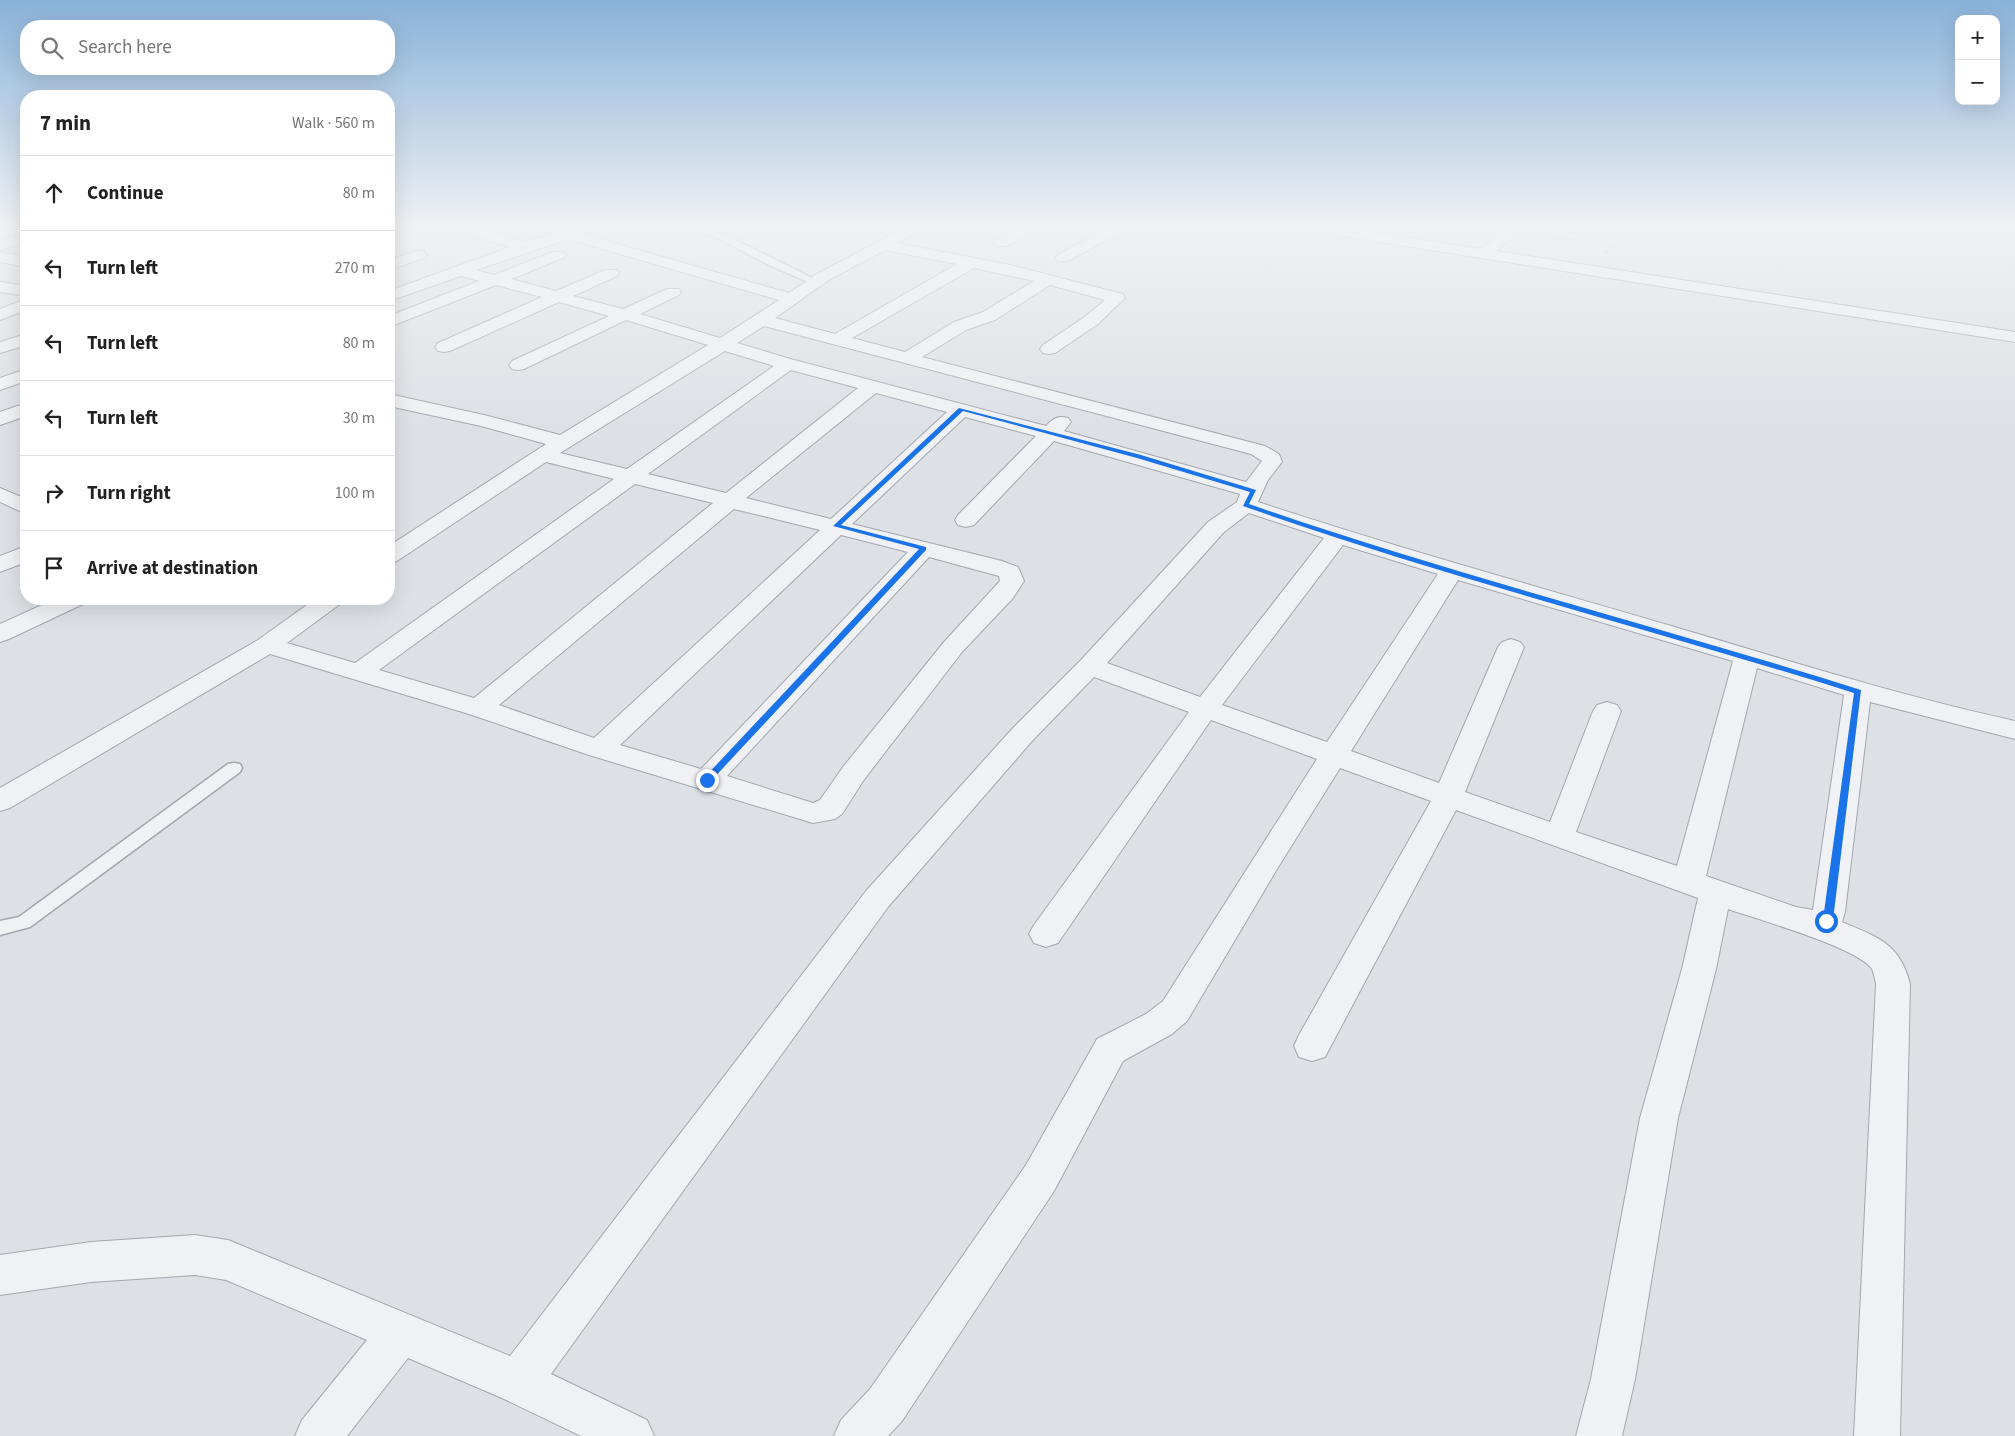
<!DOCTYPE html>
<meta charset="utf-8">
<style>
body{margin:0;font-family:"Source Sans 3",sans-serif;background:#f6f6f6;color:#222}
.controls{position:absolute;right:15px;top:15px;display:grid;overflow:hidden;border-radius:10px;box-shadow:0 5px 20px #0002}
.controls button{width:45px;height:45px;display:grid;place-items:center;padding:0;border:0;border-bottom:1px solid #e0e0e0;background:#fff;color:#222;font:25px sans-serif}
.stop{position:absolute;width:15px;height:15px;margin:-11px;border:4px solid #1a73e8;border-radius:50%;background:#fff}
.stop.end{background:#1a73e8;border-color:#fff;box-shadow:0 1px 5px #0008}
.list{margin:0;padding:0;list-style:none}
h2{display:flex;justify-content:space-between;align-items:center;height:65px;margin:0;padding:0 20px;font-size:21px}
h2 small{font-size:16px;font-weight:400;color:#767676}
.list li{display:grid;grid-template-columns:32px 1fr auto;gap:15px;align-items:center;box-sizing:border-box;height:75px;padding:0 20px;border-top:1px solid #e0e0e0}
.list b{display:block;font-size:19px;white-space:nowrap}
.list em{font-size:16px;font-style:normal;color:#767676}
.icon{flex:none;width:28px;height:28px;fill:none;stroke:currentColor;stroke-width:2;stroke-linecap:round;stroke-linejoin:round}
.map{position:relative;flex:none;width:2015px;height:1436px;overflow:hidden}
.search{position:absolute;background:#fff;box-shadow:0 5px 20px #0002;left:20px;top:20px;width:375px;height:55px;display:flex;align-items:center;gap:12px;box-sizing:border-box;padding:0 18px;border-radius:20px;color:#767676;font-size:19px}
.panel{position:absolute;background:#fff;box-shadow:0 5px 20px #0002;left:20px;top:90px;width:375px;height:515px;border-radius:20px}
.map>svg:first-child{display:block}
</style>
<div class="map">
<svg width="2015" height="1436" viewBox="0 0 2015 1436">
<rect width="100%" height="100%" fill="#dde0e5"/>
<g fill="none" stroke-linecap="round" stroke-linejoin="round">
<defs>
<path id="lane" d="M681,227H694L724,234L820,282L813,284L769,265L718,238Z
M234,763L240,764L242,768L240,772L30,927L0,935V921L19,917L228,764Z"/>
<path id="street" d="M449,227H472L525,242L568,230L789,293L817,274L906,227H924L922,230L897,243L1010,265L1123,294L1125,298L1098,324L1055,353L1049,354L1043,353L1040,349L1043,345L1086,316L1105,300L1050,285L995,320L966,330L922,357L1265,446L1279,454L1282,462L1268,480L1258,502C1394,547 1531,585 1668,625C1783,659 1897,695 2015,721V739L1870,702L1845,912L1842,922C1877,937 1900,943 1910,984L1900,1436H1854L1876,984C1875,980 1874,973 1872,969C1857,947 1756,919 1728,909L1716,969L1678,1118L1635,1379L1622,1436H1576L1591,1379L1640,1118L1682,969L1698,898L1456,810L1325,1057L1312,1061L1299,1057L1294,1046L1299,1035L1431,801L1340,768L1277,869L1187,1021L1172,1034L1123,1061L1054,1191L902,1421L888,1436H834L841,1420L870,1389L1026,1165L1097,1039L1146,1014L1163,1001L1317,759L1211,720L1058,943L1046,947L1034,943L1029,934L1034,925L1189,712L1094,677L1032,741L888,907L551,1374L647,1420L654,1436H581L502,1398L408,1358L347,1436H295L302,1420L367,1340L226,1280L195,1275L91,1282L0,1295V1255L91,1242L195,1235L228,1240L510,1356L866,891L1012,729L1081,660L1208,522L1237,502L1240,494L1054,441L974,525L966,527L958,525L955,520L958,515L1036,436L965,417L852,524L1002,561L1018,567L1024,581L1013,598L962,652L863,781L842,814L835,819L813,823L589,755L469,714L270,654L10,808L0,811V788L258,640L315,599H343L340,604L287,643L355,663L614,479L546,462L397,561L389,563V546L546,444L481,426L389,406V394L484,415L560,435L708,345L626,320L524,369L518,370L512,369L509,365L512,361L609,316L559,302L450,351L444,352L438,351L435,347L438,343L542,297L496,285L389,327V316L479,281L461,276L389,301V291L510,247L451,230ZM568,239L779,300L720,338L640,314L679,295L681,292L679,289H667L623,309L573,296L617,276L619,273L617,270H605L556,291L511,279L563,258L566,255L563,252H553L494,275L476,270ZM885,250L957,264L835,334L775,318L829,280ZM974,268L1034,281L983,312L954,322L905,352L852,338ZM764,326L1251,454L1262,461L1246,482L1064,431L1071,422L1068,418C1057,415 1053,419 1046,426L794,360L737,343ZM725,351L774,366L627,469L560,453ZM791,370L858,388L726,493L648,474ZM876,393L947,412L831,519L746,498ZM635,484L713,503L474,698L379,670ZM734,509L820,530L594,738L499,705ZM1249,513L1324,538L1200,697L1107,663L1224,532ZM841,535L908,552L701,769L620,745ZM1343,545L1438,574L1327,742L1222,705ZM929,557L999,576L1000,581L944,642L843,767L820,800L813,803L727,776ZM1458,580L1733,661L1677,866L1576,832L1621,711L1617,705L1607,702L1597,705L1593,711L1550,822L1465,792L1524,647L1520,642L1511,639L1502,642L1498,647L1439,783L1351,751ZM1757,668L1844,695L1813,910L1796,907L1706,876Z
M1022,227H1040L1038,230L1006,246H996L993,243L996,240Z
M1110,227H1123L1124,229L1122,232L1068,261H1058L1055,258L1058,255Z
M1303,227H1338L1481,249L1508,227H1524L1496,251L2015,332V342L1310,231L1305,230Z
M1525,227H1553L1576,232L1578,235L1576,238L1571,239L1527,230Z
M26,232V241L0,251V241Z
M419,250L424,252L427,255L424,258L389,270V260Z
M0,252L26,257V267L0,262Z
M0,282L26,286V296L0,292Z
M26,299V310L0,320V309Z
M26,334V345L0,353V342Z
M26,369V381L0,390V378Z
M26,403V416L0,425V412Z
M0,488L26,499V514L0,502Z
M26,546V562L0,572V556Z
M55,599H86L83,604L9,639L0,642V624Z"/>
</defs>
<use href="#lane" stroke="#a3a7ae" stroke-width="3"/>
<use href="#street" stroke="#a3a7ae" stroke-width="2"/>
<path stroke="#b7bbc0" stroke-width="2" stroke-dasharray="2.5 2.5" stroke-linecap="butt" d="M1908,227H1929
M1606,253L1621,227"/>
<use href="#lane" fill="#eff1f4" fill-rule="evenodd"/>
<use href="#street" fill="#eff1f4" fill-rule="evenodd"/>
</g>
<linearGradient id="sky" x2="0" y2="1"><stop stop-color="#89b2d9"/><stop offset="0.53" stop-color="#f0f1f3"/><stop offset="1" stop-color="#f0f1f3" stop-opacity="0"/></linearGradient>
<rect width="2015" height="428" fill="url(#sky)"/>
<path fill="#1a73e8" d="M959,408L1141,455L1256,490L1249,504C1450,574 1658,626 1861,690L1834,912L1829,923L1826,924L1821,921L1824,912L1854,693C1651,629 1444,577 1243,506L1250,492L1137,458L963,411L841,525L926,547V550L710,782H704V778L919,549L833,526Z"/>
</svg>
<div class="controls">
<button>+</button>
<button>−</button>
</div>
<div class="stop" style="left:1826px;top:921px"></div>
<div class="stop end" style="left:707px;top:780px"></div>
<div class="search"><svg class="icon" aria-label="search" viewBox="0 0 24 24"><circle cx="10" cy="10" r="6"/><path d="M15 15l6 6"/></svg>Search here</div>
<section class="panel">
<h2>7 min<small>Walk · 560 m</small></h2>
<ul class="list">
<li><svg class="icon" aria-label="ahead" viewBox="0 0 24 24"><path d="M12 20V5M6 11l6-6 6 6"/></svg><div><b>Continue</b></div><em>80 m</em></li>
<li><svg class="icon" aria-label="left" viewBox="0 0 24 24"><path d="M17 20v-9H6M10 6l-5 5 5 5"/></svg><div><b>Turn left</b></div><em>270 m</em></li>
<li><svg class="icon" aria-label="left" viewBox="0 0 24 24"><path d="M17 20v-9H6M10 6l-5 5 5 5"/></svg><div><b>Turn left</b></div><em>80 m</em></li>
<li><svg class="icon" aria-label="left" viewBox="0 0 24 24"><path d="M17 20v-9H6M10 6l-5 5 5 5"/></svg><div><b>Turn left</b></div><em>30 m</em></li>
<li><svg class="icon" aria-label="right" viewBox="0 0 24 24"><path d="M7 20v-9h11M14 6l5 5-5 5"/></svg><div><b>Turn right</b></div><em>100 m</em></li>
<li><svg class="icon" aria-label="arrive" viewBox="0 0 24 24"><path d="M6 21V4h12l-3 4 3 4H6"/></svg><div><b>Arrive at destination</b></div></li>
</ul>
</section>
</div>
